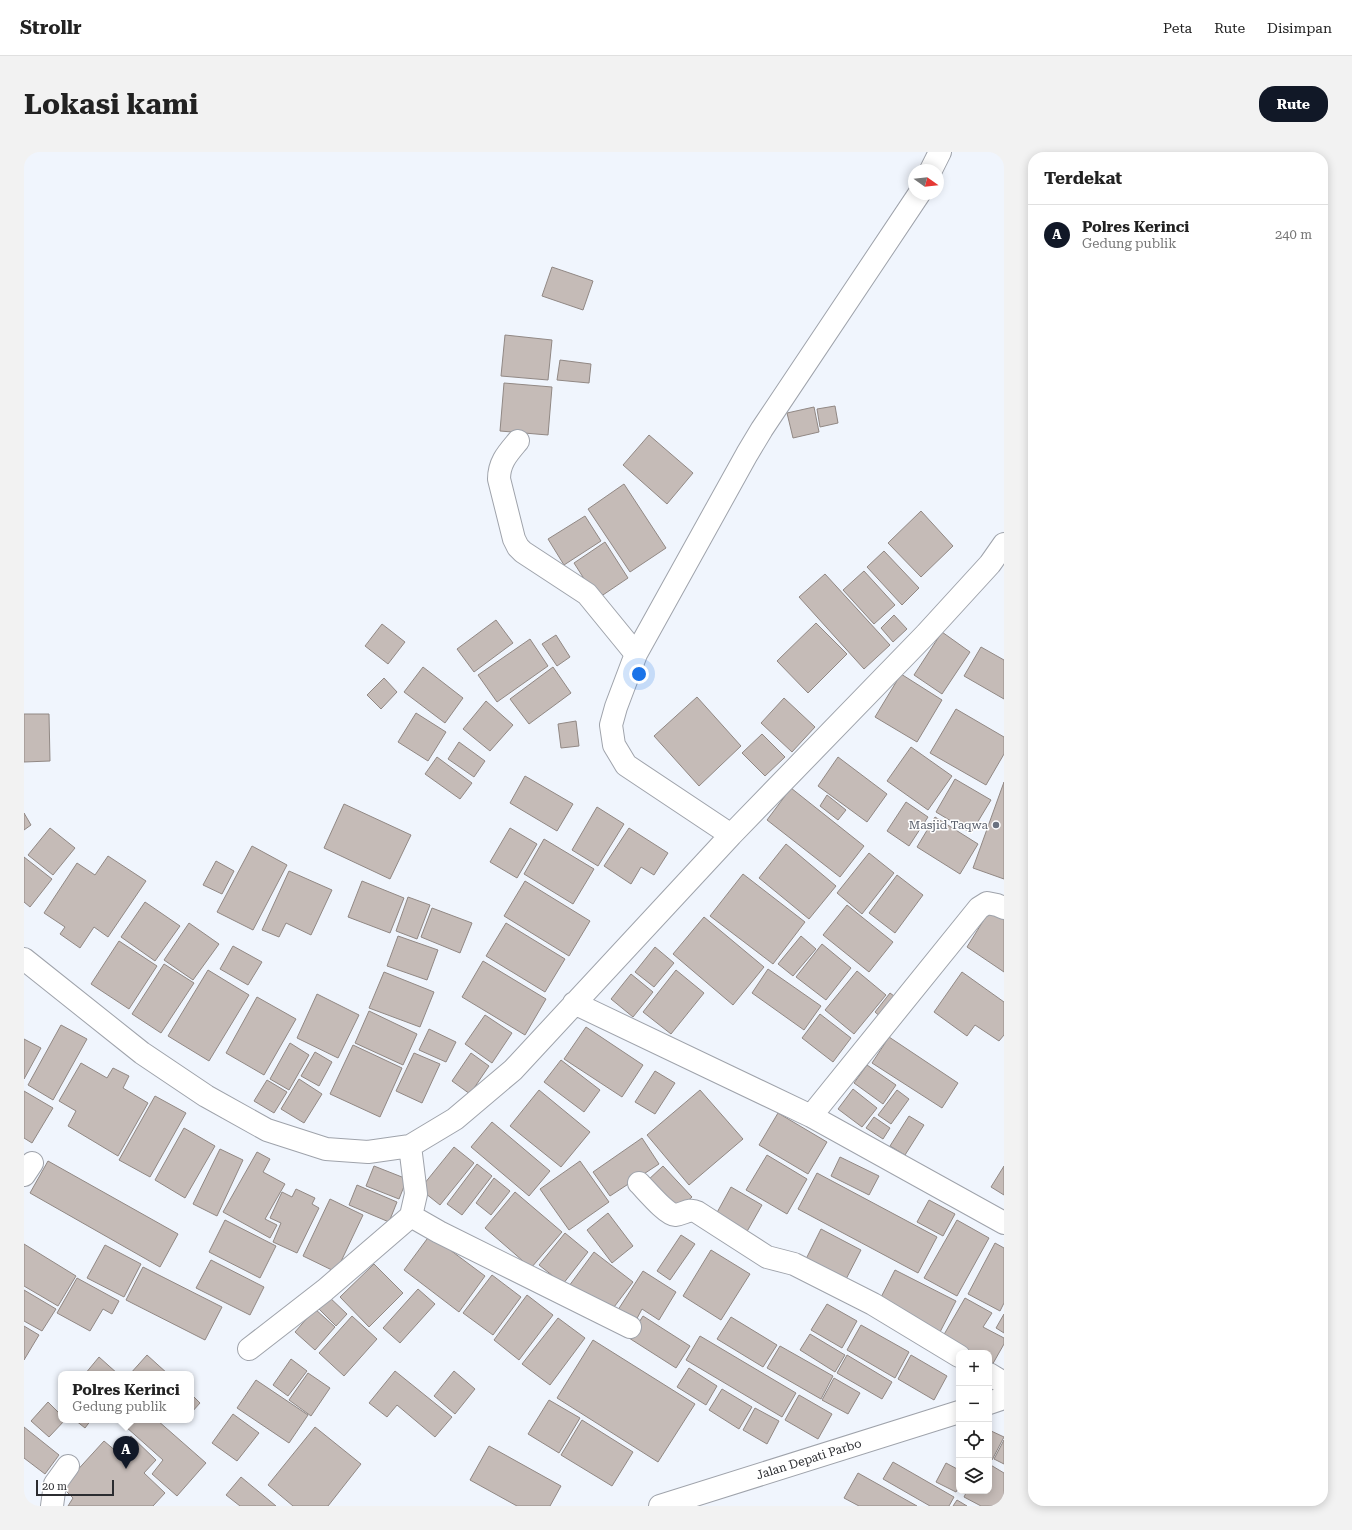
<!DOCTYPE html>
<html lang="id">
<meta charset="utf-8">
<style>
body{margin:0;font-family:"Roboto Serif",serif;background:#f2f2f2;color:#222}
.controls{position:absolute;right:12px;bottom:12px;display:grid;overflow:hidden;border-radius:8px;box-shadow:0 2px 10px #0003}
.controls button{width:36px;height:36px;display:grid;place-items:center;padding:0;border:0;border-bottom:1px solid #e0e0e0;background:#fff;color:#222;font:20px sans-serif}
.compass{position:absolute;left:884px;top:12px;width:36px;height:36px;border-radius:50%;background:#fff;box-shadow:0 2px 10px #0003;rotate:105deg}
.scale{position:absolute;left:12px;bottom:10px;width:78px;box-sizing:border-box;padding-left:4px;border:2px solid #2b2c30;border-top:0;font-size:11px;line-height:14px;white-space:nowrap;color:#2b2c30;-webkit-text-stroke:3px #fff;paint-order:stroke}
.you{position:absolute;left:615px;top:522px;width:14px;height:14px;margin:-10px;border:3px solid #fff;border-radius:50%;background:#1a73e8;box-shadow:0 0 0 6px #1a73e833}
.badge{display:grid;place-items:center;width:26px;height:26px;border-radius:50%;background:#111827;color:#fff;font-size:13px;font-weight:700}
.pin{position:absolute;translate:-50% -33px;filter:drop-shadow(0 1px 2px #0008)}
.pin::after{content:'';position:absolute;top:21px;width:14px;height:12px;background:inherit;clip-path:polygon(0 0,100% 0,50% 100%)}
.popup{position:absolute;left:34px;top:1219px;width:136px;height:52px;box-sizing:border-box;display:grid;place-content:center;border-radius:8px;background:#fff;filter:drop-shadow(0 1px 3px #0005);font-size:13px;white-space:nowrap;color:#767676}
.popup b{font-size:15px;color:#222}
.popup::after{content:'';position:absolute;left:50%;top:100%;margin-left:-8px;border:8px solid transparent;border-top-color:#fff}
.list{margin:0;padding:0;list-style:none}
h2{display:flex;justify-content:space-between;align-items:center;height:52px;margin:0;padding:0 16px;font-size:17px}
h2 small{font-size:13px;font-weight:400;color:#767676}
.list li{display:grid;grid-template-columns:26px 1fr auto;gap:12px;align-items:center;box-sizing:border-box;height:60px;padding:0 16px;border-top:1px solid #e0e0e0}
.list b{display:block;font-size:15px;white-space:nowrap}
.list p{margin:0;font-size:13px;white-space:nowrap;color:#767676}
.list em{font-size:13px;font-style:normal;color:#767676}
.icon{flex:none;width:22px;height:22px;fill:none;stroke:currentColor;stroke-width:2;stroke-linecap:round;stroke-linejoin:round}
.map{position:relative;flex:none;width:980px;height:1354px;overflow:hidden;border-radius:16px}
header{display:flex;align-items:center;gap:24px;box-sizing:border-box;height:56px;padding:0 20px;background:#fff;border-bottom:1px solid #e0e0e0}
header strong{font-size:19px}
nav{display:flex;gap:22px;margin-inline-start:auto;font-size:14px}
.intro{display:flex;align-items:center;justify-content:space-between;box-sizing:border-box;height:96px;padding:0 24px}
h1{margin:0;font-size:28px}
.button{padding:10px 18px;border-radius:16px;background:#111827;color:#fff;font-size:14px;font-weight:700}
main{display:flex;gap:24px;padding:0 24px}
aside{flex:1;background:#fff;border-radius:16px;box-shadow:0 2px 10px #0003}
.map>svg:first-child{display:block}
</style>
<header>
<strong>Strollr</strong>
<nav><a>Peta</a><a>Rute</a><a>Disimpan</a></nav>
</header>
<div class="intro"><h1>Lokasi kami</h1><a class="button">Rute</a></div>
<main>
<div class="map">
<svg width="980" height="1354" viewBox="0 0 980 1354">
<rect width="100%" height="100%" fill="#f0f5fd"/>
<path fill="#c5bbb7" stroke="#918884" d="M528,115L569,129L559,158L518,144Z
M481,183L528,188L524,228L477,224Z
M536,208L567,212L565,231L533,228Z
M480,231L528,235L524,283L476,279Z
M811,254L814,271L796,275L793,257Z
M790,255L795,280L769,286L763,261Z
M625,283L669,321L643,352L599,313Z
M600,332L642,396L606,420L564,357Z
M897,359L929,394L897,425L864,391Z
M561,364L577,389L540,413L524,387Z
M581,390L604,426L573,447L550,411Z
M860,399L895,436L878,453L843,415Z
M840,419L871,453L850,472L819,438Z
M801,422L866,493L840,517L775,445Z
M870,463L883,477L869,490L857,476Z
M472,468L489,491L450,520L433,497Z
M792,471L823,502L784,541L753,509Z
M358,472L381,490L364,512L341,494Z
M918,480L946,500L918,542L890,523Z
M532,483L546,505L533,514L518,492Z
M506,487L524,514L473,550L454,523Z
M957,495L980,508V547L940,524Z
M399,515L439,546L421,571L380,540Z
M529,515L547,541L505,572L486,547Z
M877,522L918,548L893,590L851,565Z
M360,526L373,540L357,557L343,543Z
M673,545L717,594L675,634L630,584Z
M760,546L791,575L768,600L737,571Z
M462,549L489,573L466,599L439,577Z
M932,557L980,585V602L962,633L906,601Z
M392,561L422,580L404,609L374,590Z
M0,562H25L26,609L0,610Z
M552,569L555,594L537,596L534,572Z
M738,582L761,605L741,624L718,601Z
M435,590L461,609L450,625L424,607Z
M887,595L928,624L904,658L863,629Z
M413,605L448,631L436,647L401,622Z
M814,605L863,642L843,670L794,634Z
M501,624L549,652L533,679L486,651Z
M931,627L967,648L947,681L912,660Z
M980,630V727L949,716Z
M767,636L840,694L816,725L743,668Z
M803,643L822,658L814,668L796,654Z
M882,650L904,665L885,694L863,679Z
M320,652L387,683L366,727L300,696Z
M573,655L600,672L574,714L548,698Z
M0,661L7,673L0,678Z
M911,665L954,692L936,722L893,695Z
M26,676L51,696L29,723L4,703Z
M486,676L513,692L493,726L466,710Z
M605,676L644,701L630,723L617,715L607,732L580,714Z
M520,687L570,717L549,752L500,722Z
M762,692L812,734L785,767L735,726Z
M228,694L263,713L229,778L193,760Z
M845,701L870,721L838,762L813,741Z
M84,704L122,729L84,785L70,775L56,796L36,782L41,775L20,761L53,711L71,723Z
M0,705L28,727L6,755L0,750Z
M192,709L210,719L198,742L179,733Z
M265,719L308,738L287,783L262,771L255,785L238,778Z
M719,722L781,770L749,812L686,764Z
M873,723L899,743L871,781L845,761Z
M338,729L380,746L366,781L324,765Z
M501,729L566,769L545,804L480,764Z
M384,745L406,753L393,787L372,779Z
M121,750L156,774L131,809L97,785Z
M823,753L869,790L845,820L799,783Z
M408,756L448,771L436,801L397,785Z
M966,758L980,767V820L943,795Z
M680,765L740,815L709,853L649,802Z
M165,771L195,792L169,828L140,808Z
M482,771L541,807L521,840L462,804Z
M374,784L414,798L403,828L363,814Z
M777,784L792,797L769,824L754,812Z
M95,789L133,814L105,857L67,832Z
M798,792L827,816L802,848L772,825Z
M209,794L238,810L224,833L196,817Z
M631,795L650,811L630,835L611,820Z
M459,809L522,847L501,883L438,845Z
M140,812L170,831L137,881L108,862Z
M744,817L797,854L780,878L728,841Z
M184,818L225,843L185,909L144,884Z
M652,818L680,841L647,882L619,860Z
M833,819L862,843L830,882L801,858Z
M360,820L410,840L396,875L345,856Z
M938,820L980,850V883L975,889L951,873L943,884L910,860Z
M607,822L629,840L609,865L587,847Z
M866,841L874,847L859,867L851,860Z
M293,842L335,863L314,906L273,886Z
M233,845L272,867L240,923L202,901Z
M345,859L393,882L379,913L331,891Z
M796,862L827,886L809,910L778,886Z
M461,863L488,881L468,911L441,892Z
M37,873L63,887L29,948L4,933Z
M562,875L619,913L598,945L540,907Z
M405,877L432,890L422,910L395,898Z
M865,885L934,931L918,956L848,911Z
M0,887L17,896L0,927Z
M266,891L285,903L265,938L246,927Z
M329,893L378,916L356,965L306,942Z
M291,900L308,910L295,934L277,924Z
M390,901L416,912L398,951L372,939Z
M447,901L465,914L446,942L428,929Z
M537,908L576,938L560,960L520,930Z
M57,911L83,926L89,916L105,924L99,936L124,951L94,1004L44,974L52,959L35,949Z
M843,913L872,933L859,952L830,931Z
M631,919L651,931L631,962L611,950Z
M275,927L298,942L280,971L257,957Z
M243,928L263,940L250,961L230,949Z
M829,937L853,956L838,975L814,957Z
M515,938L566,980L537,1015L486,974Z
M676,938L719,987L665,1033L623,983Z
M873,938L885,947L867,972L854,963Z
M0,939L29,956L8,991L0,986Z
M131,944L162,961L126,1025L95,1008Z
M754,961L803,990L784,1022L735,993Z
M885,964L900,973L881,1003L866,994Z
M850,965L866,976L859,987L842,976Z
M468,970L526,1019L505,1044L447,995Z
M160,976L191,994L161,1046L131,1028Z
M618,986L635,1012L586,1044L569,1020Z
M430,995L450,1011L416,1053L396,1037Z
M196,997L219,1008L193,1064L169,1052Z
M233,1000L246,1007L239,1020L261,1032L241,1067L253,1073L246,1086L199,1060Z
M743,1003L783,1027L763,1062L722,1038Z
M816,1005L855,1024L845,1043L807,1024Z
M24,1009L154,1082L136,1115L6,1041Z
M556,1009L585,1050L545,1078L516,1037Z
M453,1012L468,1024L438,1063L423,1052Z
M350,1014L383,1027L375,1047L342,1034Z
M639,1014L668,1045L650,1061L622,1030Z
M980,1014V1043L967,1035Z
M793,1021L913,1085L894,1121L774,1057Z
M470,1026L486,1039L467,1063L452,1051Z
M333,1033L373,1050L365,1070L325,1053Z
M707,1035L738,1053L721,1083L690,1066Z
M272,1037L291,1046L288,1052L295,1056L273,1101L249,1090L257,1071L246,1066L258,1040L268,1045Z
M491,1040L538,1080L507,1116L461,1076Z
M306,1047L339,1063L312,1120L279,1104Z
M905,1048L931,1062L919,1084L893,1070Z
M584,1061L609,1094L588,1111L563,1078Z
M201,1068L252,1094L236,1126L185,1100Z
M933,1068L965,1086L933,1144L900,1126Z
M797,1077L837,1098L819,1133L779,1113Z
M541,1081L564,1100L539,1132L515,1113Z
M406,1083L461,1124L435,1160L380,1118Z
M657,1083L671,1092L646,1128L633,1119Z
M971,1091L980,1096V1151L976,1159L944,1142Z
M0,1092L52,1124L34,1154L0,1134Z
M81,1093L117,1112L100,1145L63,1126Z
M687,1098L726,1122L697,1168L659,1144Z
M570,1100L609,1130L584,1163L545,1134Z
M187,1108L240,1135L226,1163L172,1136Z
M350,1112L379,1141L345,1175L316,1145Z
M119,1115L198,1155L181,1188L102,1148Z
M871,1118L932,1149L915,1182L854,1151Z
M619,1119L652,1140L635,1168L618,1157L610,1172L592,1161Z
M468,1123L497,1145L469,1183L439,1161Z
M53,1126L95,1149L88,1162L79,1157L66,1179L33,1161Z
M394,1137L411,1152L376,1191L359,1176Z
M0,1138L32,1157L18,1179L0,1169Z
M303,1143L323,1162L312,1174L293,1155Z
M503,1143L529,1163L495,1208L470,1188Z
M941,1146L968,1161L959,1175L980,1186V1192L967,1215L965,1213V1201H944L918,1186Z
M803,1152L833,1169L818,1196L787,1178Z
M291,1157L311,1175L291,1198L271,1180Z
M980,1162V1181L972,1176Z
M328,1164L353,1187L320,1224L295,1201Z
M619,1164L666,1194L652,1216L605,1186Z
M707,1165L753,1193L739,1215L693,1187Z
M534,1166L561,1186L526,1233L498,1212Z
M837,1173L885,1200L871,1226L823,1198Z
M0,1174L15,1183L0,1208Z
M786,1182L821,1203L811,1220L776,1198Z
M676,1184L772,1241L758,1265L662,1208Z
M569,1188L671,1252L634,1310L533,1246Z
M756,1194L809,1224L797,1247L743,1216Z
M123,1203L144,1222H106Z
M823,1203L868,1230L858,1247L813,1221Z
M887,1203L923,1224L910,1248L874,1227Z
M75,1205L94,1222H61Z
M267,1207L283,1219L264,1244L249,1233Z
M665,1216L693,1234L682,1253L653,1235Z
M371,1219L428,1265L411,1285L373,1253L363,1265L345,1251Z
M430,1219L451,1237L431,1262L410,1244Z
M284,1221L306,1236L287,1264L265,1248Z
M810,1226L836,1241L824,1262L798,1248Z
M232,1228L284,1263L265,1291L213,1256Z
M698,1237L728,1255L715,1277L685,1258Z
M167,1242L176,1251L167,1261Z
M775,1243L808,1262L794,1287L761,1268Z
M525,1248L556,1266L535,1301L504,1282Z
M24,1250L37,1263V1268H41L25,1285L7,1269Z
M731,1256L755,1269L743,1292L719,1278Z
M209,1262L235,1281L213,1309L188,1291Z
M51,1268H67L61,1276Z
M108,1268H133L182,1311L153,1344L128,1322L139,1308L102,1275Z
M558,1268L609,1300L588,1334L537,1303Z
M0,1275L35,1303L21,1322L0,1306Z
M291,1275L337,1312L304,1354H269L244,1333Z
M965,1278L980,1285L968,1308L965,1306Z
M107,1284L132,1308L120,1321L141,1341L129,1354H44L49,1346L38,1335L80,1289L93,1300Z
M980,1288V1312L970,1307Z
M465,1294L537,1334L526,1354H493L446,1328Z
M869,1310L930,1345L925,1354H906L859,1327Z
M922,1311L935,1318V1335L932,1340L912,1330Z
M965,1312L980,1321V1354H957L940,1345L943,1339H965Z
M834,1321L893,1354H835L820,1346Z
M217,1325L252,1354H216L202,1343Z
M933,1348L943,1354H929Z"/>
<g fill="none" stroke-linecap="round" stroke-linejoin="round">
<defs>
<path id="minor" d="M907,18L916,0
M494,289C484,301 475,310 475,327L490,387L494,395L499,400L563,442L612,502
M707,683L602,613L590,593L587,573L592,555L612,502L723,302L738,277L895,42
M0,807L118,901L182,944L243,978L302,997L344,1000L386,994L431,967L489,918L707,683L902,482L966,412L980,392
M550,851L787,964L980,1071
M787,964L955,756L963,751L973,753L980,756
M386,994L392,1042L387,1064L415,1080L606,1175
M0,1023L8,1011
M615,1031C622,1038 643,1063 651,1063C660,1062 665,1056 673,1060L743,1105L770,1112L849,1152L935,1204
M225,1197L301,1138L387,1064
M965,1222L980,1231
M28,1354L31,1332L44,1314"/>
<g id="major">
<path d="M965,1251L980,1246"/>
<path id="s1" d="M636,1354L935,1260"/>
</g>
</defs>
<use href="#minor" stroke="#9fa3ab" stroke-width="24"/>
<use href="#major" stroke="#9fa3ab" stroke-width="24"/>
<use href="#minor" stroke="#fff" stroke-width="22"/>
<use href="#major" stroke="#fff" stroke-width="22"/>
</g>
<circle fill="#6b7280" stroke="#fff" stroke-width="1.5" cx="972" cy="673" r="4"/>
<g text-anchor="middle" dominant-baseline="central" stroke-width="3" stroke-linejoin="round" paint-order="stroke">
<g font-size="12" fill="#5b616d" stroke="#fff" text-anchor="end">
<text x="964" y="673">Masjid Taqwa</text>
</g>
<g font-size="12" fill="#2b2c30" stroke="#fff">
<text stroke="none"><textPath href="#s1" startOffset="156">Jalan Depati Parbo</textPath></text>
</g>
</g>
</svg>
<div class="controls">
<button>+</button>
<button>−</button>
<button><svg class="icon" aria-label="locate" viewBox="0 0 24 24"><circle cx="12" cy="12" r="6"/><path d="M12 2v4M12 18v4M2 12h4M18 12h4"/></svg></button>
<button><svg class="icon" aria-label="layers" viewBox="0 0 24 24"><path d="M12 4l9 5-9 5-9-5zM3 14l9 5 9-5"/></svg></button>
</div>
<svg class="compass" viewBox="-18 -18 36 36"><path d="M0-13l5 13h-10z" fill="#e53935"/><path d="M0 13l5-13h-10z" fill="#767676"/></svg>
<div class="scale">20 m</div>
<div class="you"></div>
<div class="pin badge" style="left:102px;top:1317px">A</div>
<div class="popup"><b>Polres Kerinci</b>Gedung publik</div>
</div>
<aside>
<h2>Terdekat<small></small></h2>
<ul class="list">
<li><span class="badge">A</span><div><b>Polres Kerinci</b><p>Gedung publik</p></div><em>240 m</em></li>
</ul>
</aside>
</main>
